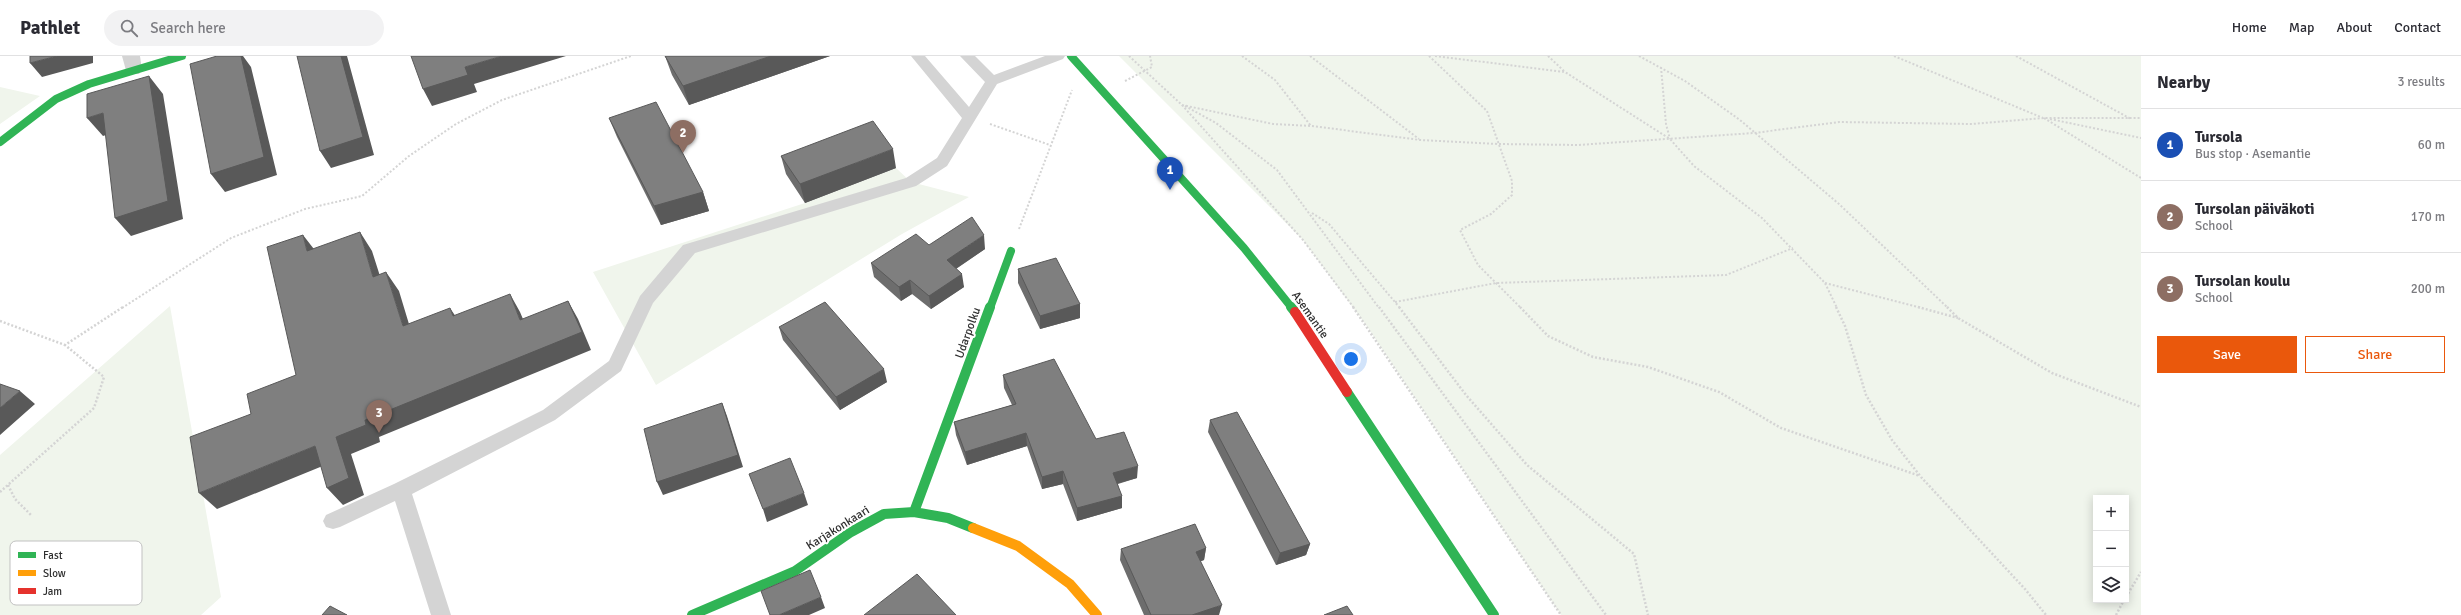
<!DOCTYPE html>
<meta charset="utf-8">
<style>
body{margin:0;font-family:Signika,sans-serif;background:#f2f2f3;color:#2b2b33}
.controls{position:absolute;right:12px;bottom:12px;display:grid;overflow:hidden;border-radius:0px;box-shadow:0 2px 10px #0003}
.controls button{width:36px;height:36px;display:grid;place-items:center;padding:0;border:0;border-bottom:1px solid #e1e1e2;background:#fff;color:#2b2b33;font:20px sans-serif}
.you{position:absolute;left:1351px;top:303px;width:14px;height:14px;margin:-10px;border:3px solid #fff;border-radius:50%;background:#1a73e8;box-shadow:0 0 0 6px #1a73e833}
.badge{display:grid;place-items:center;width:26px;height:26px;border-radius:50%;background:#ea580c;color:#fff;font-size:13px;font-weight:700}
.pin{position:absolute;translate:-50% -33px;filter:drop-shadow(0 1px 2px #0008)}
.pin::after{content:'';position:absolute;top:21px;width:14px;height:12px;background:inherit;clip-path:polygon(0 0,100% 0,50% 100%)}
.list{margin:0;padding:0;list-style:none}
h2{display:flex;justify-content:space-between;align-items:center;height:52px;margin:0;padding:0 16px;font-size:17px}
h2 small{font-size:13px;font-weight:400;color:#7c7c81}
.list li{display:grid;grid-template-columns:26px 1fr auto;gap:12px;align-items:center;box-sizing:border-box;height:72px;padding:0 16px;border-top:1px solid #e1e1e2}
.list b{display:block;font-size:15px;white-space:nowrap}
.list p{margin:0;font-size:13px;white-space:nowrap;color:#7c7c81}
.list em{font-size:13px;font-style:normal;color:#7c7c81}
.actions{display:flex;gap:8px;padding:12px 16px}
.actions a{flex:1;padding:9px 0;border:1px solid #ea580c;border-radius:0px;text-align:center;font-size:14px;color:#ea580c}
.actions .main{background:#ea580c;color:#fff}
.icon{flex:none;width:22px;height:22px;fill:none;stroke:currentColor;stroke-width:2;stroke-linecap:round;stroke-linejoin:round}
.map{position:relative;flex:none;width:2141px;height:559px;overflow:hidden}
header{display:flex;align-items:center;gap:24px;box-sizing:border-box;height:56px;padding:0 20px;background:#fff;border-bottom:1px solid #e1e1e2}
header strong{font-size:19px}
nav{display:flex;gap:22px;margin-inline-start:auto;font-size:14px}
.search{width:280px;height:36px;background:#f2f2f3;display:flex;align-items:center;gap:10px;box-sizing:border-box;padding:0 14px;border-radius:22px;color:#7c7c81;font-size:15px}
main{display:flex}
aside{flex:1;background:#fff}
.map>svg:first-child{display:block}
</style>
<header>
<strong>Pathlet</strong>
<div class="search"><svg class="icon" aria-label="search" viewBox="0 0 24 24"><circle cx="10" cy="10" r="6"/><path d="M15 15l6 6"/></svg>Search here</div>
<nav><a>Home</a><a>Map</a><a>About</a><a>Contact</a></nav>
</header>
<main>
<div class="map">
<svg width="2141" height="559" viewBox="0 0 2141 559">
<rect width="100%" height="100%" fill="#fff"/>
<path fill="#f0f5ec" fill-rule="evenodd" d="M1119,0H2141V559H1561L1366,269L1303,184ZM2096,442H2126V544H2096Z
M0,31L40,40L0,68Z
M896,112L911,126L969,141L902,178L656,329L593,216L805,147Z
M170,250L221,541L201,559H0V399Z"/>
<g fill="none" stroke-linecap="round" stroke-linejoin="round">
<path stroke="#d4d4d4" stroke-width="2" stroke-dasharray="2 2" stroke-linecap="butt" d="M1129,0L1182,49L1303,184L1354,252
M1242,0L1275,24L1311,70
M1310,0L1419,83
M1429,0L1487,55L1512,125V139L1491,158L1460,174L1478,209L1521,252
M1435,0L1565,16L1670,83L1694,110L1762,162L1825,227L1837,252
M1548,0L1564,15
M1639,0L1685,25L1740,64L1839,148L1948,252
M1894,0L2043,62
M2016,0L2131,63
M1661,11L1666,68L1670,83
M1125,25L1152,11L1150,0
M1182,49L1273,68L1312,70L1420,84L1498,88L1578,89L1754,77L1839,66L1972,68L2044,62H2141
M1185,50L1216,67L1277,114L1379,252
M2044,62L2141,122
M2050,63L2141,82
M990,68L1050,89
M1312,157L1329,168L1400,252
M1019,173L1072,34
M1825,227L1922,252
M1395,246L1496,227L1726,219L1793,192
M122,252L231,182L305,153L362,140L409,100L456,68L502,44L631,0"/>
<path stroke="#d4d4d4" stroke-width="2.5" stroke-dasharray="2 2" stroke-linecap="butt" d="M1353,251L1561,559
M1379,251L1606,559
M1399,251L1466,339L1527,409L1634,498L1648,559
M1520,251L1548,280L1593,301L1648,311L1719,336L1781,372L1920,420
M1836,251L1845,270L1866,339L1892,384L1921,421L2025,533L2046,559
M1918,251L1958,262
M1947,251L1958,262L2052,317L2141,351
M0,265L65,289
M8,429L15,443L31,459
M0,436L94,352L104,321L65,289L123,251
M2126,541L2141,516
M2116,559L2124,544"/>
<path fill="#d4d4d4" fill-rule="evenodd" d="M911,0H925L969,51L985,26L960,0H975L994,19L1045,0H1065L1063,3L997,28L947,110L916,130L695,197L653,247L621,315L555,364L412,438L451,559H431L395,445L340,471L333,473L326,471L323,465L326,459L394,428L543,354L609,305L640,240L683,189L906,122L937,102L962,62Z"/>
<path fill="#d4d4d4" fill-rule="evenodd" d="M122,0H140L142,14L139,18H127Z"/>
<path stroke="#30b455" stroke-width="8" d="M1071,0L1244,192L1292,252
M0,86L56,43L89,28L182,0
M990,252L1011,195"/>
<path stroke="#30b455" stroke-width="10" d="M1291,251L1295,256
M1347,336L1494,559
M914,456L990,251
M692,559L795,515L851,476L884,458L914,456L948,462L973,472"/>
<path stroke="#ff9f0a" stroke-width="10" d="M973,472L1018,490L1070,528L1097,559"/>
<path stroke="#e5322d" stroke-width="10" d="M1295,256L1347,336"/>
</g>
<path fill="#6d6d6d" d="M665,0H830L689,49L672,19Z
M609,62L703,136L709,155L661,169L617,81Z
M781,100L896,112L805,147L786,118Z
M929,189L985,193L956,213L964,231L931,253L912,238L901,245L874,221L871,207Z
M1018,213L1080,248V262L1040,273L1018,227Z
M779,271L887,326L840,354L783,284Z
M1003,319L1096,383L1137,422L1118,428L1122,452L1077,465L1063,428L1042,433L1027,390L967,409L956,379L954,366L1012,349L1004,332Z
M1210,364L1310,488L1306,499L1276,509L1208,376Z
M1206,492L1204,504L1200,505L1219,559H1144L1120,504L1121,493Z"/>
<path fill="#595959" d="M57,0H93V7L42,21L30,7Z
M241,0H243L251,11L277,119L225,136L211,118Z
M341,0H347L374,99L331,112L320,95Z
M502,0H566L474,28L477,36L432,50L423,33L465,11Z
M771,0H830L689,49L683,30Z
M149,20L163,38L183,163L131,180L115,162Z
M103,57L118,75L103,80L87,62Z
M893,93L896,112L805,147L800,128Z
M703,136L709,155L661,169L654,150Z
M360,176L372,195L386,239L373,221Z
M303,179L317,197L307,195Z
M984,179L985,193L948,218L947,204Z
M386,216L399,235L415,288L403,270Z
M962,218L964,231L931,253L929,240Z
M910,224L912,238L901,245L899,231Z
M510,238L520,256L531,282L520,264Z
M568,245L578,263L591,294L379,381L380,386L351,398L364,439L343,449L327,432L336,381Z
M1080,248V262L1040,273V260Z
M450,252L462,270L453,260Z
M884,313L887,326L840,354L836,341Z
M20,335L35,348L0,379V352Z
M722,347L727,360L743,411L663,439L657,426Z
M1026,377L1027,390L967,409L965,396Z
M315,390L330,407L217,453L199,437Z
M1138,410L1137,422L1112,429L1113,417Z
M1063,415V428L1042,433V421Z
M804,437L808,449L767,466L763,453Z
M1122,440V452L1077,465V452Z
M1310,488L1306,499L1276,509L1280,497Z
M1206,492L1204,504L1194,508L1196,496Z
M821,541L825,552L809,559H779Z
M1222,549L1219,559H1192Z"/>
<path fill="#7f7f7f" stroke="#595959" d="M30,0H57L30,7Z
M217,0H241L264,101L211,118L190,8Z
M297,0H341L363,81L320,95Z
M411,0H502L465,11L468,19L423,33Z
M665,0H771L683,30Z
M149,20L168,145L115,162L103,57L87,62V38Z
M656,46L703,136L654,150L609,62Z
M873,65L893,93L800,128L781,100Z
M972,161L984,179L947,204L962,218L929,240L910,224L899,231L871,207L916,178L929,189Z
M360,176L373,221L386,216L403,270L450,252L453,260L510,238L520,264L568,245L582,276L365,364L366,369L336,381L349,422L327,432L315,390L199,437L190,381L251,358L247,338L296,319L267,191L303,179L307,195Z
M1056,202L1080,248L1040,260L1018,213Z
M825,246L884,313L836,341L779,271Z
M1054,303L1096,383L1124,376L1138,410L1113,417L1122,440L1077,452L1063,415L1042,421L1026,377L965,396L954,366L1016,348L1003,319Z
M0,328L20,335L0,352Z
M722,347L738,399L657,426L644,373Z
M1237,356L1310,488L1280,497L1210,364Z
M790,402L804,437L763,453L749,418Z
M1195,468L1206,492L1196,496L1222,549L1192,559H1151L1121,493Z
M810,514L821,541L779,559H770L761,535Z
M917,518L956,559H864Z
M330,550L347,559H322Z
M1347,550L1353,559H1324Z"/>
<g text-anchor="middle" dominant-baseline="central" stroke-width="4" stroke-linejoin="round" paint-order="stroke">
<g font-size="12" fill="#2f2f2f" stroke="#fff">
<text transform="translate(1310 259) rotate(55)">Asemantie</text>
<text transform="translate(968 277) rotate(-70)">Udarpolku</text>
<text transform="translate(838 472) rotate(-32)">Karjakonkaari</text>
</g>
</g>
<rect x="10" y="485" width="132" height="64" rx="6" fill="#fff" stroke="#c1c1c1" stroke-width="1"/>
<rect x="18" y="496" width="18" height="6" fill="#30b455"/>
<rect x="18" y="514" width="18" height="6" fill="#ff9f0a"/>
<rect x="18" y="532" width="18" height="6" fill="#e5322d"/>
<g font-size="11" fill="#2f2f2f">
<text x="43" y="503">Fast</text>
<text x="43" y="521">Slow</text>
<text x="43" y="539">Jam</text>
</g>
</svg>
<div class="controls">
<button>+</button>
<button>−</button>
<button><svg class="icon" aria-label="layers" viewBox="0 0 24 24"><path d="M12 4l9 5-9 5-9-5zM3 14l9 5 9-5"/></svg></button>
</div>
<div class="you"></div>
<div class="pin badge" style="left:1170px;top:134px;background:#1a4fb4">1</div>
<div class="pin badge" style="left:683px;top:97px;background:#8d6e63">2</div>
<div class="pin badge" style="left:379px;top:377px;background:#8d6e63">3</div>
</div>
<aside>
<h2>Nearby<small>3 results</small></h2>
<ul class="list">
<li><span class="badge" style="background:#1a4fb4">1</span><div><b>Tursola</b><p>Bus stop · Asemantie</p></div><em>60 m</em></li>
<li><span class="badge" style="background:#8d6e63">2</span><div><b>Tursolan päiväkoti</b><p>School</p></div><em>170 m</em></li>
<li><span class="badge" style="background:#8d6e63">3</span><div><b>Tursolan koulu</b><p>School</p></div><em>200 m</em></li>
</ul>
<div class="actions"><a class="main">Save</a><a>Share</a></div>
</aside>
</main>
